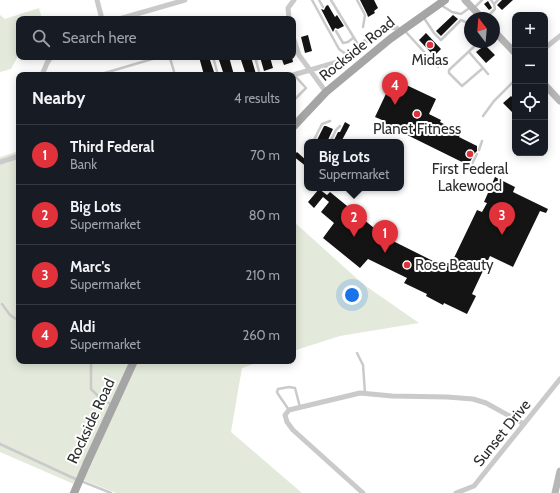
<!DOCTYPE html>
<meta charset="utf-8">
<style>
body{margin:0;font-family:Cabin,sans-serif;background:#242831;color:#f1f3f6}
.controls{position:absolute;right:12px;top:12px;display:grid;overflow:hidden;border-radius:8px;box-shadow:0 2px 10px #0003}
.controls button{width:36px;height:36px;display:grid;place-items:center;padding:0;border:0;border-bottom:1px solid #363941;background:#171b24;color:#f1f3f6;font:20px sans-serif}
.compass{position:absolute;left:464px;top:12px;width:36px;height:36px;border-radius:50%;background:#171b24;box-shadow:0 2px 10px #0003;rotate:344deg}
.you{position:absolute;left:352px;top:295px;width:14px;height:14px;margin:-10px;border:3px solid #fff;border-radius:50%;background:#1a73e8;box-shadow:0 0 0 6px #1a73e833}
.badge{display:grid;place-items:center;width:26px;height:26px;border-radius:50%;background:#e1323c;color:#fff;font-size:13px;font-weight:700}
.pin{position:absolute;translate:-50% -33px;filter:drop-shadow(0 1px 2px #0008)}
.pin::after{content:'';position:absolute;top:21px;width:14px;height:12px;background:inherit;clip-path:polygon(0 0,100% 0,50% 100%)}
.popup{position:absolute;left:304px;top:139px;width:100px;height:52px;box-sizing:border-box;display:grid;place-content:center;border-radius:8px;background:#171b24;filter:drop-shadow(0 1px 3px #0005);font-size:13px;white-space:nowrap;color:#9ea1a6}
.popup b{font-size:15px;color:#f1f3f6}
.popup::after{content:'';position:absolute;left:50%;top:100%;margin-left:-8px;border:8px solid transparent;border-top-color:#171b24}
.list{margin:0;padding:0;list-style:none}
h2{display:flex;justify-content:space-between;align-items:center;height:52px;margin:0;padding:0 16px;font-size:17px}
h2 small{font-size:13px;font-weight:400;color:#9ea1a6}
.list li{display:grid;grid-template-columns:26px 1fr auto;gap:12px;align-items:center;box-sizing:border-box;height:60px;padding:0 16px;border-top:1px solid #363941}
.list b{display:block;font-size:15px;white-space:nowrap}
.list p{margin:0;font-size:13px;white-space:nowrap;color:#9ea1a6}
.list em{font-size:13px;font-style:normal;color:#9ea1a6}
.icon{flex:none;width:22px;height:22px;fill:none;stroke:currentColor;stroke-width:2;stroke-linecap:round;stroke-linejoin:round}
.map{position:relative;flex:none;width:560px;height:493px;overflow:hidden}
.search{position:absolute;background:#171b24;box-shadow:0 2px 10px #0003;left:16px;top:16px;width:280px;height:44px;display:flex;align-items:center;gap:10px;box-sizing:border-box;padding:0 14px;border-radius:8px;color:#9ea1a6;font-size:15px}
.panel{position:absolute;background:#171b24;box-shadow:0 2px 10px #0003;left:16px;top:72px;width:280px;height:292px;border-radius:8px}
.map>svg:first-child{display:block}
</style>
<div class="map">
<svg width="560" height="493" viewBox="0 0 560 493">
<rect width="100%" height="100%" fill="#fff"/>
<path fill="#e3eadb" d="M39,8L42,19H19V54L11,69L0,72V15L5,19Z
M19,151V361H125L133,364L135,361H262L242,368L231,432L302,493H116L81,479L76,485L0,452V157Z
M293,221L363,284L419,323L340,336L293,351Z"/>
<path fill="#141414" d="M360,0H374L378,8L374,11L375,13L368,17L367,14Z
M502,0H513L502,10L497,5Z
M488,1L492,8L489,10L484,4Z
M328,5L335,17L337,15L344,26L338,29L335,28L333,32L321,9L324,10L326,6Z
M453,15L458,19L441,36L436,31Z
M426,33L441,49L434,56L419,40Z
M308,35L312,51L305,53L301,37Z
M485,45L495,55L486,63L476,52Z
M199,57H209L215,75H204Z
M218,57H229L234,75H224Z
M240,57H251L256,74L246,75Z
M260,57H270L273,68L264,71Z
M281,57H292L293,62L284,65Z
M401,76L405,78L402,83L436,99L429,114L441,120L440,122L461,133L459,137L477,146V151L475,153L468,165L391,127L382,122V120L375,117L393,79L398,81Z
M511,96L515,100V115L503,103Z
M345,122L350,125L341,142H333L338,132H340Z
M324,126H326L333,129L327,142H316Z
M297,152L307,161V167L293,156Z
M495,177L515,187L513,192L548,209L546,213L540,211L513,267L490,256L472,294L476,296L467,314L444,303L443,305L426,296L427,294L404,283L407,278L368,259L360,268L323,238L334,223L321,212L329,202L323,197L314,208L308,202L319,189L327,195L330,192L385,237L441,265L452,262L477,210L482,212L487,203L484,202Z"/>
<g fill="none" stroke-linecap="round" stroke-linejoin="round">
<path stroke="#cacaca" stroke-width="2.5" d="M312,0L339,49L347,55
M319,0L323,7
M331,0L359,46
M357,0L365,15L363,27
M491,0L494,4L498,0
M441,5L452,12L461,14L471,7
M474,8L482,0
M424,18L434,33L441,40L461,20L470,24
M486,18L495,9L494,4
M336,31L343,43L348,42L353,38
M405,31L438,67
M479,42L449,70V73L462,86L483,68L488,74
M469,52L483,68
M168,57L170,58L175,75
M213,57L218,75
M255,57L260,75
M98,75L159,57
M293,101L306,88L295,76
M483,116L494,101L515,80
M313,142L322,124L330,121
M330,142L336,130L340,126
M479,150L482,141
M470,168L477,154
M2,304L10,315L19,321
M357,353L363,365L365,393
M92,361L91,363V389L99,397L112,405
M289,410L278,394L277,392L278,389L289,387L295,388L300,407
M0,444L71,477L111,493"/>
<path stroke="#cacaca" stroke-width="5" d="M97,0L102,19
M119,19L185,0
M289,19L288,8L294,0
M293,37L299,55L326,92
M545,48L560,36
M42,75L47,63L51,57
M293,75L341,61L381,29L387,27L397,28L399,32
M0,162L19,156
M363,493L293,430L287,422L285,415L289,410L360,393L392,396L447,397L473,399L486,403L524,424
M456,493L474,486L560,379"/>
<path stroke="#b7b7b7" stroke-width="7" d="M465,0L482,18
M494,31L515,53
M545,85L560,101
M555,493L560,471"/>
<path stroke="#a5a5a5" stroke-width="8" d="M293,127L326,92L390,39L445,0
M87,463L134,361"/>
<path stroke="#a5a5a5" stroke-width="8" d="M74,493L87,463"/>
</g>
<g fill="#e1323c" stroke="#fff" stroke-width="1.5">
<circle cx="430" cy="45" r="4"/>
<circle cx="417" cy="114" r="4"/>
<circle cx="470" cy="154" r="4"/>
<circle cx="407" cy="265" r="4"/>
</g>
<g text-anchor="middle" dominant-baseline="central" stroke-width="4" stroke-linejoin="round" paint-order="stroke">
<g font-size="15" fill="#2d2d2d" stroke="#fff">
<text transform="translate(357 49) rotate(-39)">Rockside Road</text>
<text transform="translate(91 421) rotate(-65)">Rockside Road</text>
<text transform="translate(502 433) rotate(-51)">Sunset Drive</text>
</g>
<g font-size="15" fill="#2d2d2d" stroke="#fff">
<text x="430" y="60">Midas</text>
<text x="417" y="129">Planet Fitness</text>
<text x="470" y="169">First Federal<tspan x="470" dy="17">Lakewood</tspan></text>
<text x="415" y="265" text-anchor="start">Rose Beauty</text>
</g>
</g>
</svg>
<div class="controls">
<button>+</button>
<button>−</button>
<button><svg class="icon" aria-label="locate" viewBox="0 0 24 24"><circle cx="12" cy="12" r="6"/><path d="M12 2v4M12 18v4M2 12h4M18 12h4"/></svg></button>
<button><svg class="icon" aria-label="layers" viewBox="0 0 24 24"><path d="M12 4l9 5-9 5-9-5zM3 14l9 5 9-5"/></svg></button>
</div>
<svg class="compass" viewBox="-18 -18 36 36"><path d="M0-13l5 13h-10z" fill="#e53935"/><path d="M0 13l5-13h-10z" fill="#9ea1a6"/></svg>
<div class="you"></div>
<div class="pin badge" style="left:385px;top:253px">1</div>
<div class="pin badge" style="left:354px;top:237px">2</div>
<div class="popup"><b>Big Lots</b>Supermarket</div>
<div class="pin badge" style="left:502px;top:235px">3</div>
<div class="pin badge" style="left:395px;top:105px">4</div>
<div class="search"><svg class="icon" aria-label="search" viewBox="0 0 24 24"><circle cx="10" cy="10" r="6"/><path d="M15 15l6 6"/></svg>Search here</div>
<section class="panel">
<h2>Nearby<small>4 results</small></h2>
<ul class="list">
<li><span class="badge">1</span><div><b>Third Federal</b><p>Bank</p></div><em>70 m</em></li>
<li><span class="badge">2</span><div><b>Big Lots</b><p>Supermarket</p></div><em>80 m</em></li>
<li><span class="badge">3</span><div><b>Marc's</b><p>Supermarket</p></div><em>210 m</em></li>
<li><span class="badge">4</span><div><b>Aldi</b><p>Supermarket</p></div><em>260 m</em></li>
</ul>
</section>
</div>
